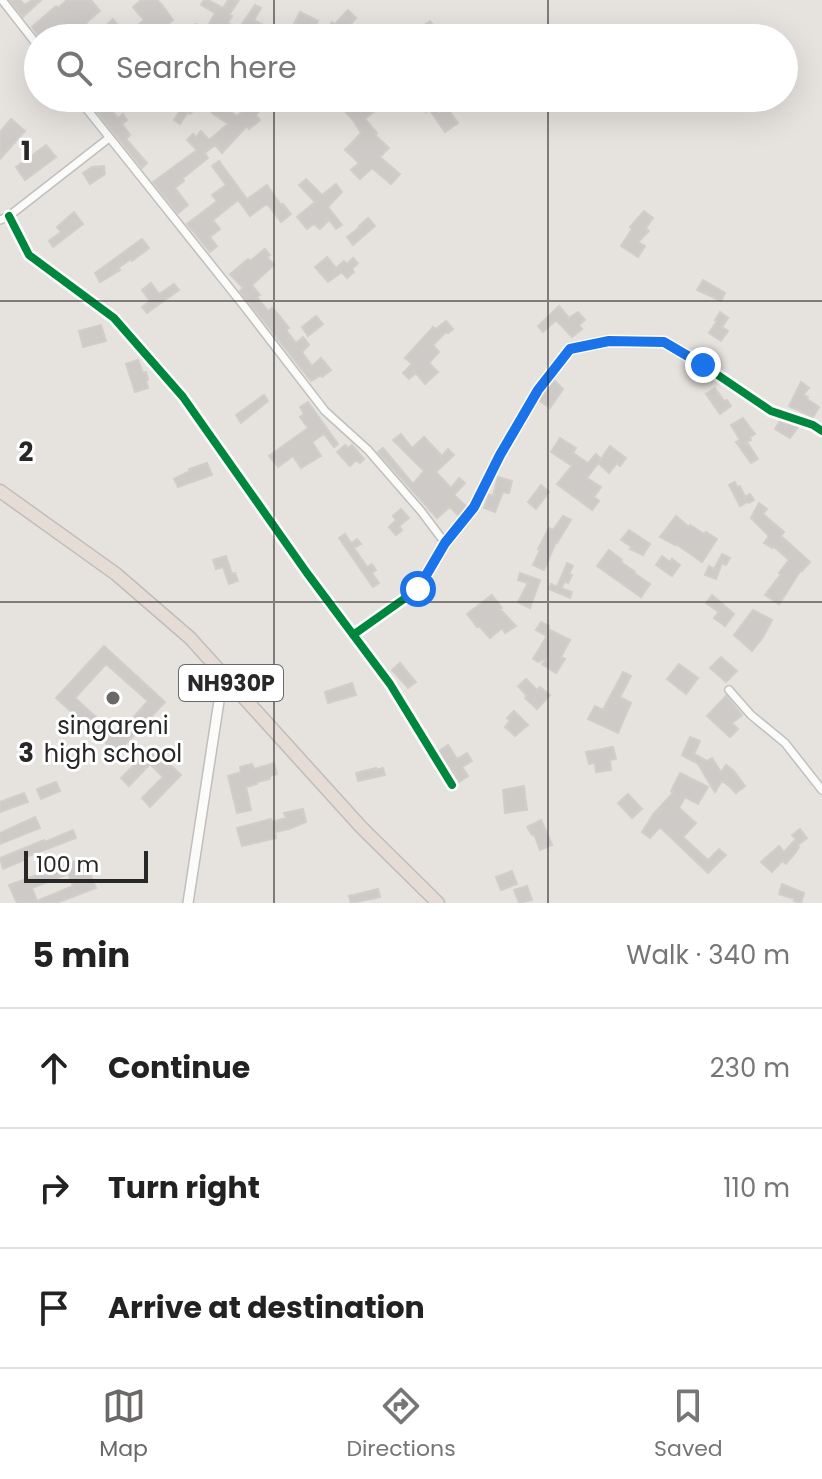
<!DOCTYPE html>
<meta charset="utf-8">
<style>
body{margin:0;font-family:Poppins,sans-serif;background:#f2f2f2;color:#222}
.scale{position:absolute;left:24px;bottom:20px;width:124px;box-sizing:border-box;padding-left:8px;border:4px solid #282828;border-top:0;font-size:22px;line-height:28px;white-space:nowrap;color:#282828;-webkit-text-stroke:6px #fff;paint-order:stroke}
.stop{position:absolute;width:24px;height:24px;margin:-18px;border:6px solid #1a73e8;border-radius:50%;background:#fff}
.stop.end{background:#1a73e8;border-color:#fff;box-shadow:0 2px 8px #0008}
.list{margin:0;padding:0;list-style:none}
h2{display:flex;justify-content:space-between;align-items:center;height:104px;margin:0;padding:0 32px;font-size:34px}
h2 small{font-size:26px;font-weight:400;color:#767676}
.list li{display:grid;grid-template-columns:52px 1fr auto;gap:24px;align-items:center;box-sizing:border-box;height:120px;padding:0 32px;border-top:2px solid #e0e0e0}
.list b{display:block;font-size:30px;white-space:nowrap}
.list em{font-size:26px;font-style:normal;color:#767676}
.icon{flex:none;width:44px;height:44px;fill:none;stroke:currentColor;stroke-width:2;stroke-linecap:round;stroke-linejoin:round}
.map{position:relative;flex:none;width:822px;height:903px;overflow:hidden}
.search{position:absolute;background:#fff;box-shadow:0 8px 32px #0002;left:24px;right:24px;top:24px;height:88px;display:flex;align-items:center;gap:20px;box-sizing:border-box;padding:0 28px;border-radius:44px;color:#767676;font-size:30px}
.sheet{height:464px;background:#fff}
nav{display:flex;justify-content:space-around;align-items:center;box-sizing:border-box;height:112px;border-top:2px solid #e0e0e0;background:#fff;font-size:22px;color:#767676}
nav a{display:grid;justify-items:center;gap:4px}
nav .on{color:#6a6968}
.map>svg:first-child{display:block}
</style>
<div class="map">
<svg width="822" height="903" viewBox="0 0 822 903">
<rect width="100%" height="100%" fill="#e6e2de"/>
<path fill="#cdcac8" stroke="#d1ceca" stroke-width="2" fill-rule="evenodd" d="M10,0H20L25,5L32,0H41L23,17Z
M67,0H91L100,11L86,23L88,25L68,38H40L32,27L56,6L58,8Z
M141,0H157L162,5L173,20L164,27L173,38H148L138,25L144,20L133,7Z
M204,0H208L223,8L228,0H239L229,15L232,16L228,23L230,24L222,38H197L191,35L196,24L207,28L215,13L201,5Z
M255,5L261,8L254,20L271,29L267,38H260L240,27Z
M348,10L356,18L345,31L353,38H337L326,30L332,22L335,24Z
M300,12L318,21L311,33L294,24Z
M113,19L123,32L119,34L122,38H110L102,29Z
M430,21L436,29L420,38H411L408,33L417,29V30Z
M86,98H101L118,118L123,114L127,120L122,124L130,135L126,139L147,163L142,168Z
M189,98L197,106L190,114L188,112L180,124L174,120Z
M236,98H269L256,115L260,120L249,129L247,126L222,153L215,145L205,153L208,158L183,178L184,181L175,188L188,205L178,213L153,182L197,150L187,140L193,134L196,137L201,131L209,140L228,124L212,113L218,104L237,116L251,105Z
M425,98L440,113L447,108L458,123L445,132L429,109L426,112L418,104Z
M343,99L355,111L368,101L376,110L365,119L377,133L375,135L389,148L380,157L400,174L391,184L372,168L360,179L351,170L359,163L345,150L361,133L353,120L338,104Z
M11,119L25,131L0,159V132Z
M46,145L56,157L25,180L16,167Z
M219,161L247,199L267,185L281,205L283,204L291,214L281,222L268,205H265L250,216L238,200L213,220L220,229L210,237L217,246L210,252L187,224L217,201L212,195L226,185L212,166Z
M104,166L105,174L90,184L83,173L92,167Z
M306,179L322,195L336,184L342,192L328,207L342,225L336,229L329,220L320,229L314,224L307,229L297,217L315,202L299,185Z
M644,211L653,218L646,228L649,231L638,242L645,246L638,257L621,246L632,229L630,227Z
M74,212L83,224L53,247L49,241L61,232L57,227Z
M368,218L375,226L353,245L347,237L360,227L359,226Z
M142,239L149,248L132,261L131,259L118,268L120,270L100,282L95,273Z
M265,249L270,255L267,257L274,265L252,285L260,295L257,297L268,311L272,308L277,313L289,328L286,330L296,343L303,337L309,345L302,352L312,366L321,358L331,370L322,377L321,375L311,381L240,291L243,288L230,274L248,259L250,261Z
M327,257L336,268L344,261L347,264L353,258L358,263L352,269L354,272L347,278L342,272L328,282L315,267Z
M703,280L725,293L721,301L697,290Z
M151,283L159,294L174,284L179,290L147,313L142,307L150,301L142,290Z
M559,306L569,318L578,312L585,320L579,325L582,329L572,337L556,320L543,332L538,326Z
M720,312L728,318L722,327L728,331L721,341L709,333L717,321L715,320Z
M316,316L323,324L308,336L302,327Z
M446,321L453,329L448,333L446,332L433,345L439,352L429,363L438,372L425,384L416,373L409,379L403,373L412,364L405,358L433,327L436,329Z
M101,325L106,341L83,347L79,331Z
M138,360L143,373L146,372L148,380L146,381L148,388L135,392L126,364Z
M554,380L563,389L550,408L539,400Z
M801,382L809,388L803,395L808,397L807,399L819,407L813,417L789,406Z
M715,388L724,401L727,400L731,406L720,414L706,394Z
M264,395L268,401L241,423L236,415Z
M308,402L338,444L334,447L324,434L312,442L321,456L301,468L293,456L278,467L269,456L308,428L300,417L304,414L300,407Z
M743,418L755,434L750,437L751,440L747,442L758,459L751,463L736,442L740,440L731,425Z
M780,421L798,427L790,438L775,429Z
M401,434L412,448L424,437L442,456L448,449L454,455L436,472L451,488L459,478L465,483L454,495L466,506L458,515L450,507L437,518L378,452L383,448L413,484L424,471L393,440Z
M560,438L576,448L573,453L588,463L596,454L601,459L587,478L601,487L594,497L599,501L592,510L557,484L572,466L551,452Z
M345,445L348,448L352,445L364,459L360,463L356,460L350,466L337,452Z
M610,446L626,458L620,466L617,463L609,473L598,463Z
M207,463L212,475L178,487L174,479L190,471L189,469Z
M498,477L512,481L509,493L503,492L495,512L484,508L489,495L493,496Z
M735,482L737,487L740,486L745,497L750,494L754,500L749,503L745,498L747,502L740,506L729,485Z
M541,485L549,492L536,509L528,502Z
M759,503L767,509L763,514L784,532L781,536L810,562L802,571L801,570L779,604L765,595L781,574L779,573L789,560L773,546L772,548L764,543L769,536L751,518Z
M401,509L409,518L399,526L402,530L396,535L389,527L396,520L393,516Z
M563,516L571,520L557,543L556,542L544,570L533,565L540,550L538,549L549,528L553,530Z
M676,516L689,527L690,525L704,534L706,532L717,539L702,562L676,544L675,545L660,537Z
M629,530L650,544L643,555L630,549L632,547L621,540Z
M345,534L351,543L357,539L361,544L354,548L367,567L372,564L376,570L372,573L379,583L373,587L339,538Z
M609,550L622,560L621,562L635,572L634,573L650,584L641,597L597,566Z
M722,554L730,558L726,565L722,563L716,579L705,575L709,566L714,569Z
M226,556L232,574L235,573L238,581L229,584L223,567L216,569L213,560Z
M662,556L670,562L672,559L680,565L672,576L656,565Z
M567,563L573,566L569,574L572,575L568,583L565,581L561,588L572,592L570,598L549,589L551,584L557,587Z
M520,573L540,580L530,608L518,602L528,583L518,580Z
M492,595L502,608L500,609L516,626L505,633L502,628L490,638L479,626L477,627L467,614Z
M712,595L734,614L725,626L714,618L719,612L706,603Z
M753,610L772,620L763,637L752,651L734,635Z
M541,622L549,626L548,629L570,640L561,657L565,659L556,673L542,664L548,659L547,658L538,662L533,659L547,636L536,630Z
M104,646L165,702L117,753L56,698ZM106,664L148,701L117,736L75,698Z
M721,657L737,671L726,682L710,668Z
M400,663L416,682L408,688L392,670Z
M679,664L698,678L686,694L667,679Z
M623,672L631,676L620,697L631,703L618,733L588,719L595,706L603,710Z
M526,679L537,690L540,687L550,695L537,709L525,698L527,696L518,686Z
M352,683L356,695L328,703L325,692Z
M726,696L742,715L732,723L738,729L730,737L707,716Z
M514,711L528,725L515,736L505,727L510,721L507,718Z
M690,737L700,741L694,754L707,761L712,758L721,772L726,765L734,771L745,786L736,793L729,786L722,781L715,792L698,764L682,755Z
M448,745L457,759L467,753L472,761L462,767L468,776L459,782L439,751Z
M152,747L181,775L150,807L142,798L163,777L150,764L129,786L121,778Z
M613,747L616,759L610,760L611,770L596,772L595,763L589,764L586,752Z
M274,763L277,774L270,776V779L257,782V784L246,787L251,810L237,813L228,776L241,772L240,767L252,764L254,769Z
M376,768V770L383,768L385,775L358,781L356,773Z
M680,773L708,787L698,804L685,797L679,808L696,823L683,837L708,860L719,849L726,855L708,873L660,827L650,838L642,832L654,813L673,793L671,791Z
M56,782L60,791L41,799L37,789Z
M524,786L527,810L505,813L503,790Z
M24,793L28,802L0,812V802Z
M628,794L642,809L632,818L618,803Z
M303,809L306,822L289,829L275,832L276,838L242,846L237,828L271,819L272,822L286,818L284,813Z
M35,817L40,828L0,844V833Z
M541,820L552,845L540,850L534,834L532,835L527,827Z
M800,829L807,838L798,845L799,847L796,852L786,864L782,861L772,872L761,862L779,846L784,852L796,839L792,835Z
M73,830L76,838L23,858L24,860L3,869L0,858L44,840L45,842Z
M84,858L96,888L56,903H17L9,885ZM68,874L73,886L37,901L32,888Z
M512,871L517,884L501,890L496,877Z
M782,884L804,893L801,903L794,901L795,899L779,894Z
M527,886L532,900L519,903L514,890Z
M378,889L380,897L351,903L349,896Z"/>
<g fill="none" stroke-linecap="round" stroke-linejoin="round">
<defs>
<path id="minor" d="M2,0L38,46
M78,98L244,306L325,411L368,450L421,511L445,543
M9,216L29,255L114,318L183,397L307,573L390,684L452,785
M0,220L9,216L109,138
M353,635L418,589L445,543L474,507L500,455L538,390L570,349L609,341L664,342L703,365L771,411L813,425L822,431
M729,690L751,715L785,743L822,790"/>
<path id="tertiary" d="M188,903L223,675"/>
<path id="trunk" d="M0,491L116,574L190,638L361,827L438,903"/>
</defs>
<use href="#minor" stroke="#c0bfbf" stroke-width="10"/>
<use href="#tertiary" stroke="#c0bfbf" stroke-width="12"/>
<use href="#trunk" stroke="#bfbdbc" stroke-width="15"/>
<use href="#minor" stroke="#fbfbfa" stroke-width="7"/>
<use href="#tertiary" stroke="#fbfbfa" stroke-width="9"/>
<use href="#trunk" stroke="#e4dcd5" stroke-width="12"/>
<defs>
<path id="cycleway" d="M9,216L29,255L114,318L183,397L307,573L390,684L452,785
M353,635L418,589L445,543L474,507L500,455L538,390L570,349L609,341L664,342L703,365L771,411L813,425L822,431"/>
</defs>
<use href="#cycleway" stroke="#fff" stroke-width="13"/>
<use href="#cycleway" stroke="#00873e" stroke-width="8"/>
</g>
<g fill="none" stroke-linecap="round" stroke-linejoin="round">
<path stroke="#1a73e8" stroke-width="10" d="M418,589L445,543L474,507L500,455L538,390L570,349L609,341L664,342L703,365"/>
</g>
<path fill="none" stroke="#282828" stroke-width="2" stroke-opacity="0.55" d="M274,0V38M548,0V38M274,98V903M548,98V903M0,301H822M0,602H822"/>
<circle fill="#6a6968" stroke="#fff" stroke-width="3" cx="113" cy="698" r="8"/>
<g text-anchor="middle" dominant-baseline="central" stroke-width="6" stroke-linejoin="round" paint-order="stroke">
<rect fill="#fff" stroke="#686868" stroke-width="2" x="179" y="665" width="104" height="36" rx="6"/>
<g font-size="22" font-weight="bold" fill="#282828">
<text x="231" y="683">NH930P</text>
</g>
<g font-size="24" fill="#282828" stroke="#fff">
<text x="113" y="725">singareni<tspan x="113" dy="28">high school</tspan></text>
</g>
</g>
<g font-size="26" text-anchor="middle" font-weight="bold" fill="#282828" stroke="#fff" stroke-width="6" stroke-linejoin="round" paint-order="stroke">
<text x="26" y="160">1</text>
<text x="26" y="461">2</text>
<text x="26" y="762">3</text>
</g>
</svg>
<div class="scale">100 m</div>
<div class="stop" style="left:418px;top:589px"></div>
<div class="stop end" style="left:703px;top:365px"></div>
<div class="search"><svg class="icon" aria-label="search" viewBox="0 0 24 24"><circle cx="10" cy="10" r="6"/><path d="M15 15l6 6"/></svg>Search here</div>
</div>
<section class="sheet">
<h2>5 min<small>Walk · 340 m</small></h2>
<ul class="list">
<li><svg class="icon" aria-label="ahead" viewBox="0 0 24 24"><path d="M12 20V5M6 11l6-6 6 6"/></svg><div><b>Continue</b></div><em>230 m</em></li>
<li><svg class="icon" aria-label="right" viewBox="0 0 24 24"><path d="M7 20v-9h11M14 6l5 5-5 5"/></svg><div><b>Turn right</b></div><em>110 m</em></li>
<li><svg class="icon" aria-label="arrive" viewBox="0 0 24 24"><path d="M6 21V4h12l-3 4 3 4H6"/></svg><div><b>Arrive at destination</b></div></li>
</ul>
</section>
<nav>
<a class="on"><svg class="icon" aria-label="map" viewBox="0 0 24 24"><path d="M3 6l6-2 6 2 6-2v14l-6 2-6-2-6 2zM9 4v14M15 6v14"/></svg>Map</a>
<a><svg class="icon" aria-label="directions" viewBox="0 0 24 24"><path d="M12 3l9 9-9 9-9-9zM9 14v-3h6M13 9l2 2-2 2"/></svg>Directions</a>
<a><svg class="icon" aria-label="saved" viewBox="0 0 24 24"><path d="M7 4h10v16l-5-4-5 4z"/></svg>Saved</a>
</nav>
